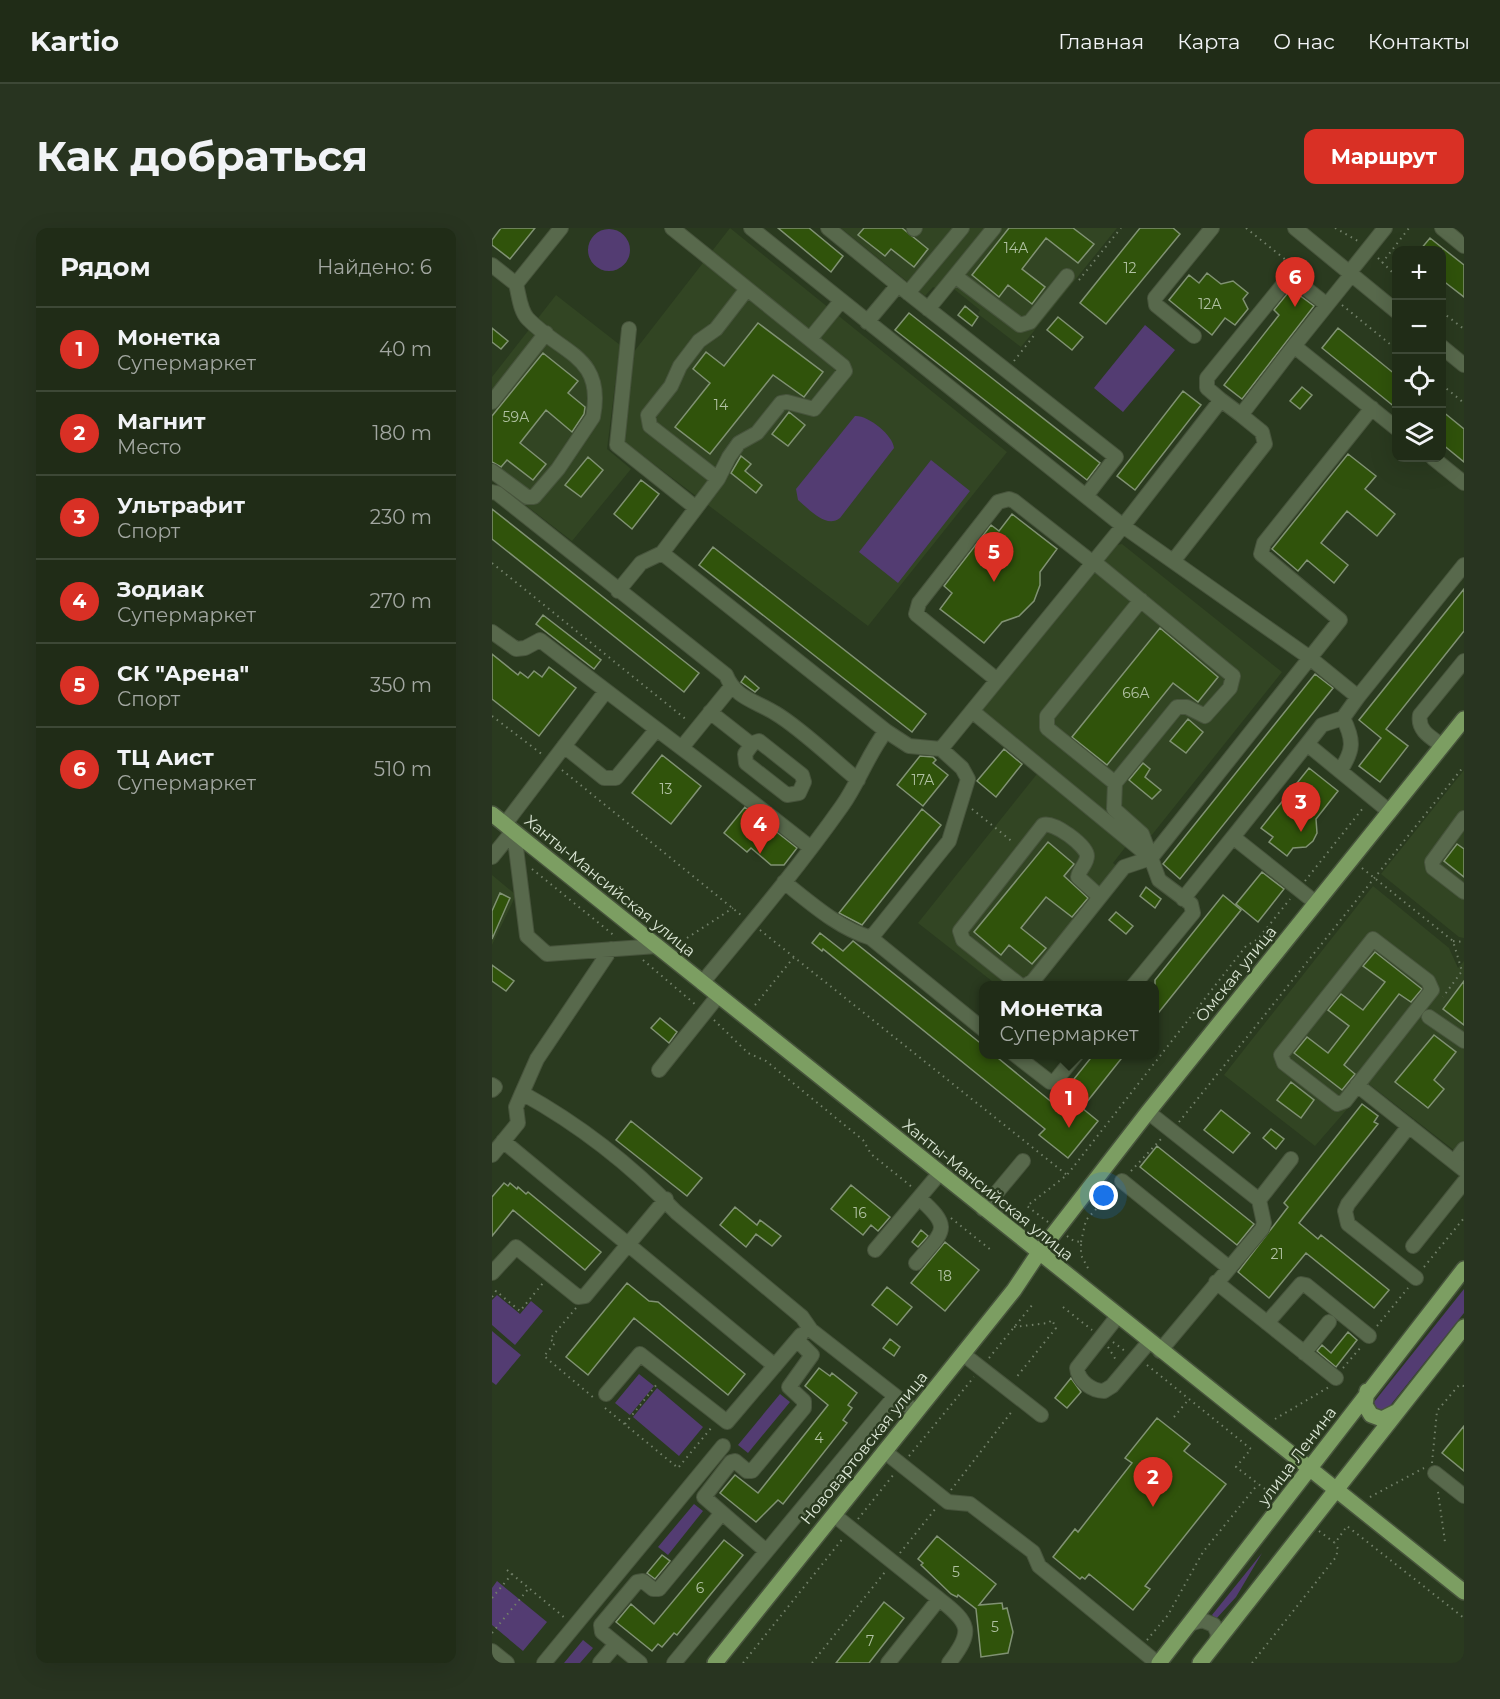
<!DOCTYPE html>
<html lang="ru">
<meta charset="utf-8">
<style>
body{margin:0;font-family:Montserrat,sans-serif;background:#283420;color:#f1f3f6}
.controls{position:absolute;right:18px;top:18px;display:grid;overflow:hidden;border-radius:12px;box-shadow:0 6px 24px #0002}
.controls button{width:54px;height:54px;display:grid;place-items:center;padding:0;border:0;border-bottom:2px solid #3d4836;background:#202c17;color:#f1f3f6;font:30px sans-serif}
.you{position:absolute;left:612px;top:968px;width:21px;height:21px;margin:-15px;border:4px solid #fff;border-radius:50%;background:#1a73e8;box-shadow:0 0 0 9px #1a73e833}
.badge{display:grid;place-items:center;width:39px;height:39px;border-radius:50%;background:#d93025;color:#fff;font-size:20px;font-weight:700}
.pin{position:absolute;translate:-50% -50px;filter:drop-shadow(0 2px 3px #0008)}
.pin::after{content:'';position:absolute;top:32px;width:21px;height:18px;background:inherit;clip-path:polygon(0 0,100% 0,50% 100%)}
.popup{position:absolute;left:487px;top:753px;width:180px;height:78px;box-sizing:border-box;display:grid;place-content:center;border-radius:12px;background:#202c17;filter:drop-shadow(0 2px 4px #0005);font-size:20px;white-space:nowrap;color:#a2a7a1}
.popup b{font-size:22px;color:#f1f3f6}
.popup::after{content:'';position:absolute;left:50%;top:100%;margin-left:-12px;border:12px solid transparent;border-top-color:#202c17}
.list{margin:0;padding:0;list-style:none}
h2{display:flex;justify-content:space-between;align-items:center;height:78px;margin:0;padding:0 24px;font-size:26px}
h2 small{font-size:20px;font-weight:400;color:#a2a7a1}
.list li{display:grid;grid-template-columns:39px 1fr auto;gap:18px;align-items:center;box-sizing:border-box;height:84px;padding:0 24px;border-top:2px solid #3d4836}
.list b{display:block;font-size:22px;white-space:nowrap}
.list p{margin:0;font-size:20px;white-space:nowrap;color:#a2a7a1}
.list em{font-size:20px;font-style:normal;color:#a2a7a1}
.icon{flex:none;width:33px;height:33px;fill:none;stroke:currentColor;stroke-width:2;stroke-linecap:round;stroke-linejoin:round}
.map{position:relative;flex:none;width:972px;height:1435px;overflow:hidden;border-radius:12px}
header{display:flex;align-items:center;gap:36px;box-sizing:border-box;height:84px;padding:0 30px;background:#202c17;border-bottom:2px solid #3d4836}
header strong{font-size:28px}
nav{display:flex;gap:33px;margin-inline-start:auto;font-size:21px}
.intro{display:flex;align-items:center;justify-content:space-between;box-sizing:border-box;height:144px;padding:0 36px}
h1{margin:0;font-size:42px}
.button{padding:15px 27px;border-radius:12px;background:#d93025;color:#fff;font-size:21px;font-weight:700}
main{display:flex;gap:36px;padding:0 36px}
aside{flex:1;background:#202c17;border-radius:12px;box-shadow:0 6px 24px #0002}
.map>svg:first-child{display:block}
</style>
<header>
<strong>Kartio</strong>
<nav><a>Главная</a><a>Карта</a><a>О нас</a><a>Контакты</a></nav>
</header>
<div class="intro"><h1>Как добраться</h1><a class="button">Маршрут</a></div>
<main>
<aside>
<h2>Рядом<small>Найдено: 6</small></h2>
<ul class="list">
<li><span class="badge">1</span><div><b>Монетка</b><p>Супермаркет</p></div><em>40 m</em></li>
<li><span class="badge">2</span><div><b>Магнит</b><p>Место</p></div><em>180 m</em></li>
<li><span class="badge">3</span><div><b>Ультрафит</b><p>Спорт</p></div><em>230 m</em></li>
<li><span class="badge">4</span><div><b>Зодиак</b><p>Супермаркет</p></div><em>270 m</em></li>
<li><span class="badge">5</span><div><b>СК &quot;Арена&quot;</b><p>Спорт</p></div><em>350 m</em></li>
<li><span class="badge">6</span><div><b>ТЦ Аист</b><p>Супермаркет</p></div><em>510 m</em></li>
</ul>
</aside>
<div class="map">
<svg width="972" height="1435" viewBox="0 0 972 1435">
<rect width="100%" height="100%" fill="#2a3a1f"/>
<path fill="#324523" d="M238,0L515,224L376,398L130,212L141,125Z
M349,0H625L529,119L486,86L488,82L452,53L446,61L441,59L433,68Z
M64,67L128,117L115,221L139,241L80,313L0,251V149Z
M630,316L790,444L659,608L647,613L489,483L625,317Z
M972,542V710L967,709L889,646Z
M545,546L635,617L621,635L634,645L546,757H505L426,695Z
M0,647L24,667L0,717Z
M881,658L957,720L966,740L972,733V930L877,856L823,918L732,847Z"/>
<path fill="#533c72" d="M96 22a21 21 0 1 1 42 0a21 21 0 1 1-42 0Z
M653,97L683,122L631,184L602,160Z
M363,188C376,187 401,207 402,220L348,290C334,301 317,281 306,272L304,261Z
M439,232L478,263L406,355L367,324Z
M972,1061V1085L893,1184L885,1183L882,1174Z
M5,1067L28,1086L39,1073L51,1083L23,1117L0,1097V1072Z
M0,1103L29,1127L4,1157L0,1154Z
M147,1146L162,1158L138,1187L123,1175Z
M165,1160L211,1199L187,1228L141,1189Z
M288,1166L298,1174L256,1225L246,1217Z
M202,1276L211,1283L176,1327L166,1319Z
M770,1325L744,1369L724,1391L720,1387Z
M5,1353L55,1394L31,1423L0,1397V1360Z
M91,1412L101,1420L88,1435H72Z"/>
<path fill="#30530b" stroke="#809273" stroke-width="1.5" d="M9,0H43L18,31L0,17V12Z
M286,0H317L351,28L339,44Z
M372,0H410L436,21L422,39L399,21L393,28L366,7Z
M517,0H581L602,16L586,35L554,10L530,41L553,59L540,76L516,57L507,69L480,47Z
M648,0H681L688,6L614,96L588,75Z
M938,10L972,37V69L950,52V22H928Z
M715,45L729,56L741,53L756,65L751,71L756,81L743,97L733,90L720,107L677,72L697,47L707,55Z
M799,61L822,78L750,171L732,157L787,87L782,82Z
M473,78L486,89L480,98L466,87Z
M417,85L608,235L595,252L403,102Z
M566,89L591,109L580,122L555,102Z
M266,95L331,144L312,169L281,147L218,226L183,199L218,155L201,141L214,124L232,138Z
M0,100L16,113L9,121L0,114Z
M846,100L904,147V180L830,120Z
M51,125L86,153L76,165L93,179L92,186L80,204L54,182L28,215L54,236L41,252L15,232L9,239L0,234V188Z
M810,159L820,167L808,181L798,173Z
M691,163L709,177L643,262L625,248Z
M950,183L972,201V234L950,216Z
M297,184L313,197L296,218L280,206Z
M856,226L884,248L873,261L903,286L885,308L855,283L829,315L856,337L842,355L815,332L806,343L780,321Z
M249,228L259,236L253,243L270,257L264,265L239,245Z
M96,229L111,242L89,269L73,257Z
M149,252L167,266L140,301L122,286Z
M0,281L207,445L192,464L0,311Z
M520,286L565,321L548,344V357L542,373L527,388L510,394L492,415L448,381L460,365L452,358L499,297L507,303Z
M221,319L434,486L420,504L207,337Z
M972,361V403L894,501L916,518L888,554L867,538L889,510L867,492Z
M51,387L109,432L102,441L44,396Z
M668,400L726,449L706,474L681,455L615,537L580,509Z
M0,426L26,447L28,444L36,450L42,443L50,449L57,439L84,460L47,508L0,471Z
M823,446L841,460L688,651L671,636Z
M253,448L267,460L263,464L249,454Z
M696,491L711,504L694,525L678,513Z
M512,521L530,536L504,569L485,553Z
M170,527L209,558L179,596L140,565Z
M428,528L441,529L444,532L441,535L456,547L431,578L405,557Z
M651,535L658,541L653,549L669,562L660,571L637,552Z
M817,540L846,563L824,591L825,605L821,613L814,619L801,620L795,628L777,614L781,609L769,600Z
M253,579L305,620L292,637H279L259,620L255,624L232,605Z
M430,581L449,597L370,697L347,685Z
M556,614L582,636L572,648L596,670L580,689L554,669L529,700L554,720L540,736L517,717L509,727L482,704Z
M965,616L972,621V649L952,633Z
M770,644L792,661L766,694L744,676Z
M654,659L669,671L663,680L648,668Z
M8,665L18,670L0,711V683Z
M731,667L749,682L663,789V752Z
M624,684L641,698L634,706L617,692Z
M328,705L351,723L361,713L492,818V826H501L562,876L602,826H633L590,880L606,893L576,930L547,907L553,901L331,721L330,723L320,715Z
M883,724L930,761L919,774L907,766L852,837L863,846L850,862L802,825L815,809L836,825L857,798L836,782L849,766L871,782L893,754L871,738Z
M0,737L22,753L14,763L0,753Z
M972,753V797L951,781Z
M168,790L185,804L177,815L159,800Z
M942,807L964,824L942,852L952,861L936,880L903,854Z
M799,854L822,872L809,890L785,872Z
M870,876L886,888L882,894L886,896L807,995L826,1011L829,1007L897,1062L882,1080L814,1025L777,1070L746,1044L796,979L792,975Z
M729,882L758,905L741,925L712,902Z
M139,893L210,950L195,968L124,912Z
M779,901L792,911L784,921L771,910Z
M665,918L762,996L745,1017L648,939Z
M12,955L16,958L18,955L25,961L26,959L34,966L36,964L109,1024L93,1042L21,982L0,1008V969Z
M359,957L398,989L386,1003L379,997L371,1007L339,981Z
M243,979L265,997L268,992L289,1008L280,1018L264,1006L254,1019L228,997Z
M429,1002L436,1008L426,1019L420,1014Z
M453,1014L487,1042L453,1083L419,1055Z
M135,1055L157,1073L166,1074L253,1146L236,1167L142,1090L96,1147L74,1129Z
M395,1059L420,1079L405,1097L380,1077Z
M856,1104L865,1112L844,1139L825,1123L830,1117L839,1125Z
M398,1111L408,1119L402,1128L391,1120Z
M327,1140L338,1148L340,1145L365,1165L356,1177L360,1180L351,1192L355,1195L291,1276L286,1272L264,1294L228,1265L243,1247L266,1265L336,1177L313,1158Z
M579,1150L589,1164L575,1180L563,1170Z
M665,1190L698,1216L692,1223L734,1256L653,1358L658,1361L641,1382L597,1346L593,1351L590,1349L588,1351L561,1329L583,1301L586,1304L640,1235L633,1230Z
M972,1198V1243L950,1225Z
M445,1308L504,1356L487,1377L510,1375L511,1381L515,1380L521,1404L516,1425L489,1429L484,1381L466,1367L465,1369L459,1366L429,1337L431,1335L426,1331Z
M232,1312L251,1327L185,1407L182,1405L170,1419L166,1416L160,1423L124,1394L139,1376L162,1396Z
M170,1327L178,1333L163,1351L155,1345Z
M392,1374L412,1390L377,1435H344Z"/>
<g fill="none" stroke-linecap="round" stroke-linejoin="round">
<defs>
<path id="minor" d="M180,0L351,138L353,143L322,181L295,174L289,175L265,205L247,215L237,229L226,251
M259,0L631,298L818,430L866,469L851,490C862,512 862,522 848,543L898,584
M336,0L406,57L375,94
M803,0L904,83
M950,0L972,18
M422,1L423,0
M0,37L24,56L69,0
M857,45L893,0
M859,47L802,118L904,200
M463,48L528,97L538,94L575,48
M406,57L624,229L594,268
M416,65L470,0
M436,81L502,0
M137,101L125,217L204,280
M702,108L664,77L663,70L720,0
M318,111L349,73
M950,119L972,137
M729,172L715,160V150L798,48L835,77
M0,174L54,105
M941,230L972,255
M0,243L35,269H42L66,241L101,189C113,128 70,126 36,91C28,83 27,67 24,56
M0,264L5,265L234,447C243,470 264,473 283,485C310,501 341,532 366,552
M170,325L226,251L158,198L156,187L179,158L188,138L207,113L224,101L255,61
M682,332L773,216L770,204L749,187
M602,334L741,448L738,460L713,488L695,479H685L623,555
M126,363L149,335L170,325L394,503
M649,372L555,488V500L623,555L622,581L650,606L659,630
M0,404L24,421L33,420L48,412C138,482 230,549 319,620
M505,452L424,386L427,375L506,274L517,271L522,273L601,335
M866,469L972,337
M480,483L659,630
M218,484L260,517
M267,513L310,547L312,554L307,565L295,567L254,535L253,526L261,515Z
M815,516L830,497L851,490
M72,518L112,550H124L164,502
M191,518L239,459
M951,518C940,510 925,503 928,487L972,433
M972,590L940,634L941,640L972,664
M13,596L114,463
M22,604L35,708L55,726L165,718
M741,609L815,516L848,543
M0,629L21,603
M292,654C320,676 345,699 379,710L492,802
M691,671L741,609L824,675
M379,710L457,613L476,551L470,540L449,521
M881,711L936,753L940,762L853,873L845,876L792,835L789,827Z
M210,755C258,697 307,639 350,578C367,554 376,526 394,503L417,518L449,521L631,298L729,172L749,187L802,118
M529,758L471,712L468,703L551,597C562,593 595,618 595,628C595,636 587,641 586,649L608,669
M533,758L541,753L632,639L659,630
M641,758L701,685L699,676L667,652L659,630L848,392L769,326L772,315L880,180
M937,789L972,813
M522,826L558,854L564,852L585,826
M167,842L226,768
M0,857L3,859L0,862
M865,857L972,942
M30,865L45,831L119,721
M656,884L767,972L772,995L770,1001L668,1123
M917,898L856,976L853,983L856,996L924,1050
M11,913L283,1138
M0,927L26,895L24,879L30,865C88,897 139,937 184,984L310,1089L319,1102L424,1184
M962,934L972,921
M630,953L736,1039
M767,972L799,931
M491,981L531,933
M921,1018L972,954
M383,1022L447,946
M424,1035C451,1003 462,1001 427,970
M0,1045L24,1019L86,1069L93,1068L174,971
M724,1054L844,1150
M625,1089L585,1140C586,1153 600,1163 612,1163L620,1158L657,1114
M775,1095L809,1056L814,1057L877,1108
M812,1125L837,1094
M471,1126L549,1187
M114,1166L148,1126L235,1194L309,1107
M392,1223L456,1274L478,1276L541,1324L547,1338L665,1435
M943,1245L972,1268
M342,1287L447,1371L396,1435
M274,1323L212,1269L239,1234L243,1233L255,1243H260L312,1180V1173L297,1159L320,1127L305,1112
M447,1371C478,1395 482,1403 457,1435
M698,1396L710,1392L722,1397L726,1406L724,1415
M0,1423L15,1435
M52,1435L231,1218
M108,1435L124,1416
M148,1435L110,1404L109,1397L145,1354L151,1353L161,1361H167L229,1286
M182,1435L403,1168"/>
<path id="major" d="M0,586L972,1364
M875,1163L873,1177L879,1187L890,1191L904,1184
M223,1435L522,1062L546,1026L656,884L972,491
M667,1435L972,1041
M708,1435L972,1099"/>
</defs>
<use href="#minor" stroke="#47543c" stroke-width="16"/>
<use href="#major" stroke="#47543c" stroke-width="18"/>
<path stroke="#728069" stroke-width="2" stroke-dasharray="1.5 4.5" stroke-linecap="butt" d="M754,0L799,36
M843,0L866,13
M886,30L904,48
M890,35L917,0
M587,52L629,0
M850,77L904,121
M950,84L972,101
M522,133L544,105
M950,157L972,175
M0,335L196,493
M0,488L51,527
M70,542L249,687
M480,581L522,615
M870,640L961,713L970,743L951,769
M40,641L124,709
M813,653L871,580
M268,702L575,947
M195,710L241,680
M961,713L972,714
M151,732L204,777
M263,777L302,729
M222,792L256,825L274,833L371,912L379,926L420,959
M687,894L972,538
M639,943L670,910
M459,990L499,1022
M556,994L535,978L575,947L754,718L766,711L798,671
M575,1008L582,1013L589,1014V1027L598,1044
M589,1014L594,992L621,963
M932,1039L972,990
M0,1069L4,1063L28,1083L51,1055
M571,1079L600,1102
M84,1080L58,1111L63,1115L52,1128L102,1170
M885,1098L916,1060
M522,1099L556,1095L560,1092L564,1100L523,1151
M621,1114L633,1123
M616,1119L624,1132
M497,1130L541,1076
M655,1137L759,1221L744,1239L782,1268
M851,1140L869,1119
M113,1180L186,1240L220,1199
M682,1189L697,1171
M783,1191L837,1159
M133,1196L165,1156
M417,1228L482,1149
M940,1235L945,1183L967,1157L972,1158
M459,1262L521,1182
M946,1264L953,1314
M878,1269L932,1240
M366,1291L402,1246
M827,1303L843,1315L855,1298L972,1390
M408,1325L444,1280
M15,1342L73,1390
M0,1370L20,1346
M0,1405L37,1360
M655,1412L676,1387L711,1324L766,1256
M251,1435L352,1309
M320,1435L393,1344
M760,1435L844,1329L846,1321L843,1315"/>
<use href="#minor" stroke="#58694c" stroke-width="14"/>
<use href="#major" stroke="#7c9e62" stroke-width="15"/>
</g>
<g text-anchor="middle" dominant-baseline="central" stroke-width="5" stroke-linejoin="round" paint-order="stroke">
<g font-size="14" fill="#b0c1a2">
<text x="524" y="20">14А</text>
<text x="638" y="40">12</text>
<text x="718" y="76">12А</text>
<text x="229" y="177">14</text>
<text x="24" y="189">59А</text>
<text x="644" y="465">66А</text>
<text x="431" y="552">17А</text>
<text x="174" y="561">13</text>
<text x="368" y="985">16</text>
<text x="785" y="1026">21</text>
<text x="453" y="1048">18</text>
<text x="327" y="1210">4</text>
<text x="464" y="1344">5</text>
<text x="208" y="1360">6</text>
<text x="503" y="1399">5</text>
<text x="378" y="1413">7</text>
</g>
<g font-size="16" fill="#dbe6d5" stroke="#2a3a1f">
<text transform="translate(118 658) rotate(39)">Ханты-Мансийская улица</text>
<text transform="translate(744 746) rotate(-51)">Омская улица</text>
<text transform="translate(496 962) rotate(39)">Ханты-Мансийская улица</text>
<text transform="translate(372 1220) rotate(-51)">Нововартовская улица</text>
<text transform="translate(805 1228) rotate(-53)">улица Ленина</text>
</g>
</g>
</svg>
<div class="controls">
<button>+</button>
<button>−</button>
<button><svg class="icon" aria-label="locate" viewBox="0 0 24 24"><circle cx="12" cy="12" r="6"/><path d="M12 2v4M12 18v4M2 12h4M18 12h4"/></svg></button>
<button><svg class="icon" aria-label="layers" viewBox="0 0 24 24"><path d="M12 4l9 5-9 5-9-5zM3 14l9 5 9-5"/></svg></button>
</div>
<div class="you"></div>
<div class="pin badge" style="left:577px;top:900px">1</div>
<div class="popup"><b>Монетка</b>Супермаркет</div>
<div class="pin badge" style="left:661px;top:1279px">2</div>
<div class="pin badge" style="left:809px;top:604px">3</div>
<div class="pin badge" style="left:268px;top:626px">4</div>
<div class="pin badge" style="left:502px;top:354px">5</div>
<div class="pin badge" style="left:803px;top:79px">6</div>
</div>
</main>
